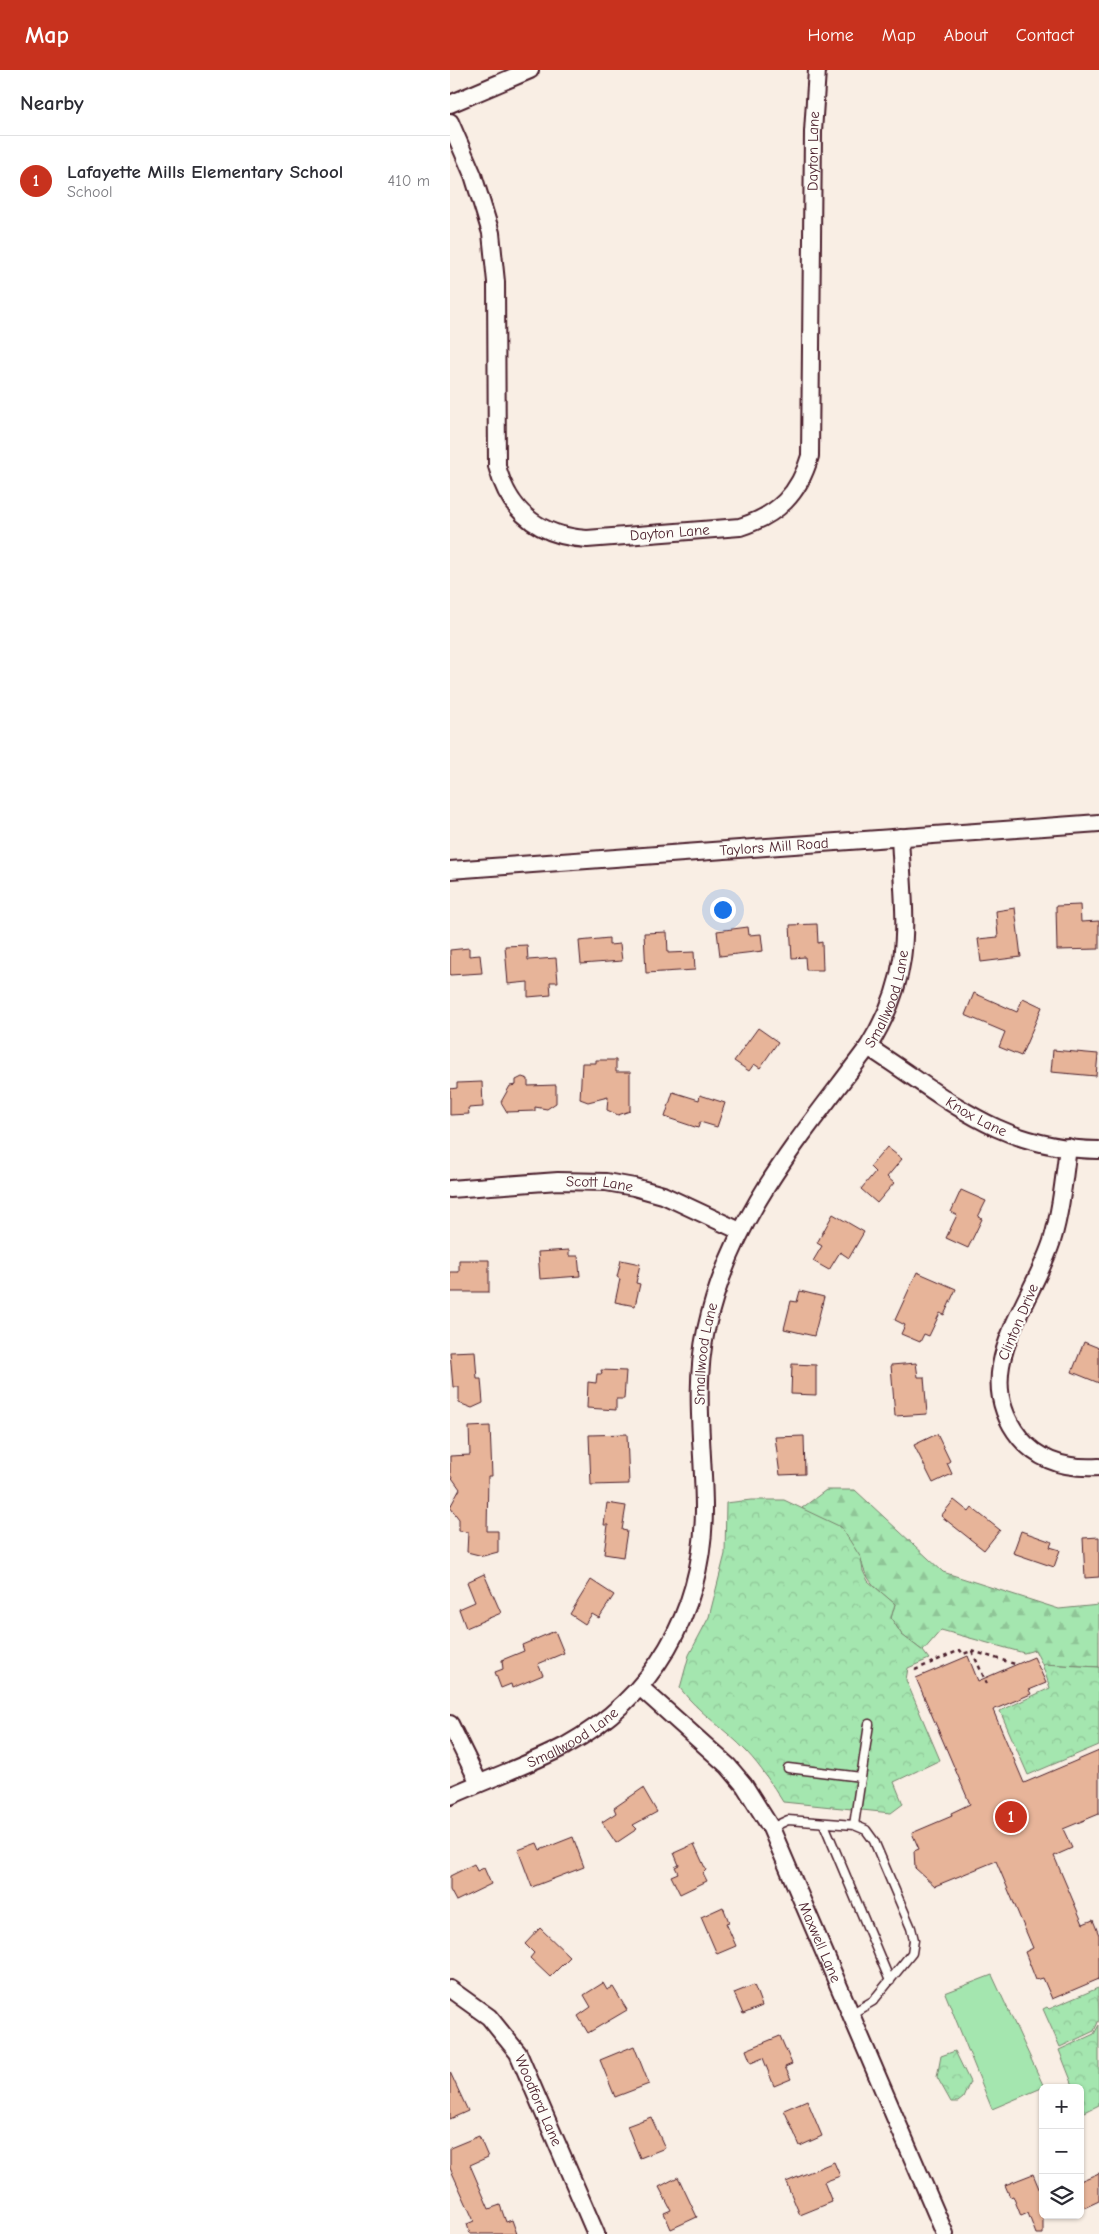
<!DOCTYPE html>
<meta charset="utf-8">
<style>
body{margin:0;font-family:"Comic Neue",sans-serif;background:#f2f2f3;color:#2b2b33}
.controls{position:absolute;right:15px;bottom:15px;display:grid;overflow:hidden;border-radius:8px;box-shadow:0 1px 4px #0004}
.controls button{width:45px;height:45px;display:grid;place-items:center;padding:0;border:0;border-bottom:1px solid #e1e1e2;background:#fff;color:#2b2b33;font:25px sans-serif}
.you{position:absolute;left:272px;top:839px;width:18px;height:18px;margin:-12px;border:4px solid #fff;border-radius:50%;background:#1a73e8;box-shadow:0 0 0 8px #1a73e833}
.badge{display:grid;place-items:center;width:32px;height:32px;border-radius:50%;background:#c8321e;color:#fff;font-size:16px;font-weight:700}
.pin{position:absolute;translate:-50% -50%;border:2px solid #fff;box-shadow:0 1px 5px #0006}
.list{margin:0;padding:0;list-style:none}
h2{display:flex;justify-content:space-between;align-items:center;height:65px;margin:0;padding:0 20px;font-size:21px}
h2 small{font-size:16px;font-weight:400;color:#7c7c81}
.list li{display:grid;grid-template-columns:32px 1fr auto;gap:15px;align-items:center;box-sizing:border-box;height:90px;padding:0 20px;border-top:1px solid #e1e1e2}
.list b{display:block;font-size:19px;white-space:nowrap}
.list p{margin:0;font-size:16px;white-space:nowrap;color:#7c7c81}
.list em{font-size:16px;font-style:normal;color:#7c7c81}
.icon{flex:none;width:28px;height:28px;fill:none;stroke:currentColor;stroke-width:2;stroke-linecap:round;stroke-linejoin:round}
.map{position:relative;flex:none;width:649px;height:2164px;overflow:hidden}
header{display:flex;align-items:center;gap:30px;box-sizing:border-box;height:70px;padding:0 25px;background:#c8321e;color:#fff}
header strong{font-size:24px}
nav{display:flex;gap:28px;margin-inline-start:auto;font-size:18px}
main{display:flex}
aside{flex:1;background:#fff}
.map>svg:first-child{display:block}
</style>
<header>
<strong>Map</strong>
<nav><a>Home</a><a>Map</a><a>About</a><a>Contact</a></nav>
</header>
<main>
<aside>
<h2>Nearby<small></small></h2>
<ul class="list">
<li><span class="badge">1</span><div><b>Lafayette Mills Elementary School</b><p>School</p></div><em>410 m</em></li>
</ul>
</aside>
<div class="map">
<svg width="649" height="2164" viewBox="0 0 649 2164">
<defs>
<pattern id="forest-firs" width="22" height="20" patternUnits="userSpaceOnUse" patternTransform="scale(1.25)"><rect width="22" height="20" fill="#a4e6af"/><path d="M5 1l3.5 6h-7zM16 11l3.5 6h-7z" fill="#8fc597"/></pattern>
<pattern id="park-crowns" width="20" height="18" patternUnits="userSpaceOnUse" patternTransform="scale(1.25)"><rect width="20" height="18" fill="#a4e6af"/><path d="M2 6a3 3 0 1 1 6 0M12 15a3 3 0 1 1 6 0" fill="none" stroke="#8fc597"/></pattern>
</defs>
<rect width="100%" height="100%" fill="#f9eee4"/>
<filter id="ink" filterUnits="userSpaceOnUse"><feTurbulence type="fractalNoise" baseFrequency=".02" numOctaves="2"/><feDisplacementMap in="SourceGraphic" scale="10" xChannelSelector="R" yChannelSelector="G"/><feConvolveMatrix kernelMatrix="1 2 1 2 8 2 1 2 1" color-interpolation-filters="sRGB"/></filter>
<g filter="url(#ink)">
<path fill="url(#forest-firs)" stroke="#77826d" d="M376,1420H405L493,1502L609,1539L649,1535V1597L592,1594L585,1580L574,1583L491,1560L473,1581L452,1565L441,1548L445,1534C428,1520 414,1510 411,1488L352,1438Z"/>
<path fill="url(#park-crowns)" stroke="#77826d" d="M301,1430H334L391,1457L411,1488L413,1501L418,1511L445,1534L441,1548L452,1565L473,1581L479,1589L458,1598L456,1610L490,1690L444,1712L453,1734L441,1743L333,1732C322,1714 311,1697 297,1682C276,1659 248,1643 230,1618L239,1585L259,1547L275,1484L276,1433Z
M592,1594L649,1597V1675L578,1705L550,1641L600,1618Z
M648,1918L649,1950L644,1961L610,1977L593,1939L597,1937L599,1939Z
M649,1955V2035L635,2042L630,2032V2018H624L609,1980L644,1964Z
M505,1981L520,2012L513,2028L508,2032H501L487,2007L491,1986Z"/>
<path fill="#a4e6af" stroke="#77826d" d="M542,1905L594,2017L542,2039L495,1923Z"/>
<path fill="#e7b499" stroke="#4a1f2b" d="M630,835L631,852L649,851V879L607,880L606,836Z
M565,838L571,887L531,892L528,869L548,867L546,841Z
M367,854L368,873L372,872L373,900H356L355,887L342,888L340,855Z
M298,857L299,865L311,864L313,881L270,886L267,861Z
M217,862L218,883L244,882L245,900L196,903L194,863Z
M159,868V875L170,874L172,891L131,894L129,871Z
M77,875L78,890L106,888L108,912H100L101,925L78,927V912L58,914L55,876Z
M19,878V886L30,885L32,903L0,905V880Z
M524,923L567,942L573,928L592,937L571,986L549,977L555,962L515,945Z
M308,958L328,972L310,998L304,994L299,1001L284,991Z
M603,980L648,984L646,1006L601,1002Z
M146,990H166V1002H180V1041L168,1045L157,1040L158,1027L138,1032L130,1029L132,993H146Z
M72,1007L78,1009V1016L106,1015V1033L97,1039L85,1037V1041L57,1042L51,1032L60,1016L66,1015V1010Z
M32,1012L33,1037L18,1038L19,1044L0,1045V1019L7,1018V1013Z
M223,1022L249,1030L250,1025L275,1033L267,1057L250,1052L248,1058L215,1047Z
M437,1077L452,1089L437,1107L444,1113L427,1133L411,1119L425,1102L420,1097Z
M511,1120L536,1131L528,1147L532,1149L518,1178L496,1168L507,1145L501,1142Z
M383,1144L414,1162L399,1188L390,1182L379,1200L363,1191L372,1176L367,1173Z
M119,1180V1186H128L130,1206L90,1209L88,1182Z
M9,1190H39V1222H0V1202H9Z
M171,1190L190,1194L186,1213L190,1214L185,1236L165,1232L170,1209L167,1207Z
M467,1202L506,1219L494,1245L490,1243L479,1266L474,1264L470,1272L451,1264L455,1255L445,1250Z
M350,1221L374,1227L364,1266L334,1259L341,1231L347,1232Z
M634,1272L649,1278V1313L622,1302Z
M25,1281L27,1309H31L33,1333L22,1338L9,1333V1317H3L0,1282Z
M466,1293L468,1307H474L477,1344L445,1346L441,1295Z
M342,1294L366,1295V1325L341,1324Z
M151,1300L176,1301L174,1329H166V1340L137,1338L138,1312L146,1313L147,1304H152Z
M40,1356L42,1406H38L37,1461H48V1482L33,1486L17,1482L18,1462L9,1461V1449L0,1437L10,1419L0,1405V1386L20,1385L19,1357Z
M177,1364L179,1414L141,1415L139,1365Z
M487,1364L500,1391L497,1393L502,1404L483,1413L464,1375Z
M354,1366L355,1404L330,1405L325,1367Z
M504,1430L519,1442L522,1438L550,1460L534,1480L491,1446Z
M157,1433L176,1436L172,1460L177,1461L173,1487L154,1484L158,1455H154Z
M571,1461L602,1472L600,1477L610,1480L604,1497L563,1483Z
M649,1467V1507L635,1508L633,1468Z
M34,1504L51,1543L16,1558L9,1539L25,1532L17,1512Z
M141,1510L164,1525L149,1548L142,1544L135,1554L120,1544Z
M105,1561L114,1583L88,1594L93,1605L62,1618L61,1614L51,1618L45,1602L53,1599L52,1590L74,1581L72,1575Z
M518,1586L528,1611L584,1587L596,1613L579,1620L581,1624L543,1640L574,1713L649,1681V1744L613,1759L622,1778L604,1786L633,1854L643,1850L649,1865V1909L602,1929L593,1908L586,1910L575,1882L583,1878L546,1791L485,1816L465,1798L464,1781L469,1779L462,1763L502,1746L501,1743L520,1734L466,1608Z
M193,1718L207,1742L183,1755L187,1759L166,1773L152,1752L166,1743L164,1738Z
M123,1767L134,1797L82,1817L68,1780L87,1773L90,1780Z
M244,1774L256,1800L253,1803L257,1811L230,1824L221,1806L228,1803L225,1797L229,1795L224,1783Z
M24,1794L27,1801L34,1798L41,1814L6,1831L0,1820V1806Z
M273,1837L279,1852L276,1853L286,1876L267,1884L251,1847Z
M90,1858L120,1887L100,1907L80,1888L84,1883L75,1874Z
M153,1913L157,1920L163,1917L177,1940L138,1963L128,1946L141,1937L134,1925Z
M304,1915L312,1936L293,1944L284,1923Z
M330,1966L342,1994L335,1997L341,2009L324,2016L313,1988L301,1993L296,1980Z
M184,1976L199,2014L165,2027L150,1990Z
M0,2002L18,2041L0,2049Z
M357,2030L372,2066L350,2076L334,2040Z
M201,2047L215,2078L190,2088L177,2056Z
M29,2066L38,2087L20,2095L39,2139L50,2135L56,2152L62,2150L67,2164H20L17,2154L24,2151L0,2098V2078Z
M384,2092L390,2106L374,2112L382,2132L350,2145L336,2112Z
M649,2103V2131L634,2138L630,2130V2111Z
M583,2104L593,2128V2164H586L578,2143L571,2146L563,2126L560,2127L555,2115Z
M228,2107L247,2147L221,2159L214,2143L221,2140L209,2117Z"/>
<g fill="none" stroke-linecap="round" stroke-linejoin="round">
<defs>
<path id="service" d="M338,1698L411,1707
M374,1754L440,1911
M404,1755L419,1654
M321,1758L338,1750L404,1755L416,1760L424,1771L461,1858L464,1870L462,1883L423,1931L401,1944"/>
<g id="minor">
<path d="M0,34L80,0"/>
<path id="s1" d="M0,52L23,105L41,163L46,212L47,396C59,442 89,466 137,469L290,457C328,445 349,424 360,386L363,62L367,0"/>
<path id="s2" d="M0,800L649,753"/>
<path id="s3" d="M418,977C498,1028 547,1079 649,1080"/>
<path d="M618,1077C614,1108 611,1141 602,1171C581,1236 517,1302 570,1368C590,1392 619,1399 649,1397"/>
<path id="s4" d="M0,1119L108,1111L156,1112L184,1117L213,1125L290,1161"/>
<path id="s5" d="M190,1617L278,1696L294,1715L321,1758L495,2164"/>
<path d="M0,1654L29,1713"/>
<path id="s6" d="M0,1726C38,1709 78,1695 115,1676C204,1627 253,1542 254,1440C254,1380 243,1320 256,1260C281,1145 350,1069 418,977C466,900 454,852 450,767"/>
<path id="s7" d="M0,1919L39,1947L68,1983L146,2164"/>
</g>
</defs>
<use href="#service" stroke="#4a1f2b" stroke-width="11"/>
<use href="#minor" stroke="#4a1f2b" stroke-width="20"/>
<path stroke="#4a1f2b" stroke-width="2.5" stroke-dasharray="4 4" stroke-linecap="butt" d="M522,1581L565,1594
M465,1600L510,1580L513,1584L522,1581L537,1614"/>
<use href="#service" stroke="#fdfcf7" stroke-width="8"/>
<use href="#minor" stroke="#fdfcf7" stroke-width="16"/>
</g>
</g>
<g text-anchor="middle" dominant-baseline="central" stroke-width="4.5" stroke-linejoin="round" paint-order="stroke">
<g font-size="15" fill="#4a1f2b" stroke="#fdfcf7">
<text stroke="none"><textPath href="#s1" startOffset="1040">Dayton Lane</textPath></text>
<text stroke="none"><textPath href="#s1" startOffset="560">Dayton Lane</textPath></text>
<text stroke="none"><textPath href="#s2" startOffset="325">Taylors Mill Road</textPath></text>
<text stroke="none"><textPath href="#s6" startOffset="975">Smallwood Lane</textPath></text>
<text stroke="none"><textPath href="#s3" startOffset="129">Knox Lane</textPath></text>
<text stroke="none"><textPath href="#s4" startOffset="150">Scott Lane</textPath></text>
<text transform="translate(568 1252) rotate(-67)">Clinton Drive</text>
<text stroke="none"><textPath href="#s6" startOffset="570">Smallwood Lane</textPath></text>
<text stroke="none"><textPath href="#s6" startOffset="136">Smallwood Lane</textPath></text>
<text stroke="none"><textPath href="#s5" startOffset="318">Maxwell Lane</textPath></text>
<text stroke="none"><textPath href="#s7" startOffset="146">Woodford Lane</textPath></text>
</g>
</g>
</svg>
<div class="controls">
<button>+</button>
<button>−</button>
<button><svg class="icon" aria-label="layers" viewBox="0 0 24 24"><path d="M12 4l9 5-9 5-9-5zM3 14l9 5 9-5"/></svg></button>
</div>
<div class="you"></div>
<div class="pin badge" style="left:561px;top:1747px">1</div>
</div>
</main>
